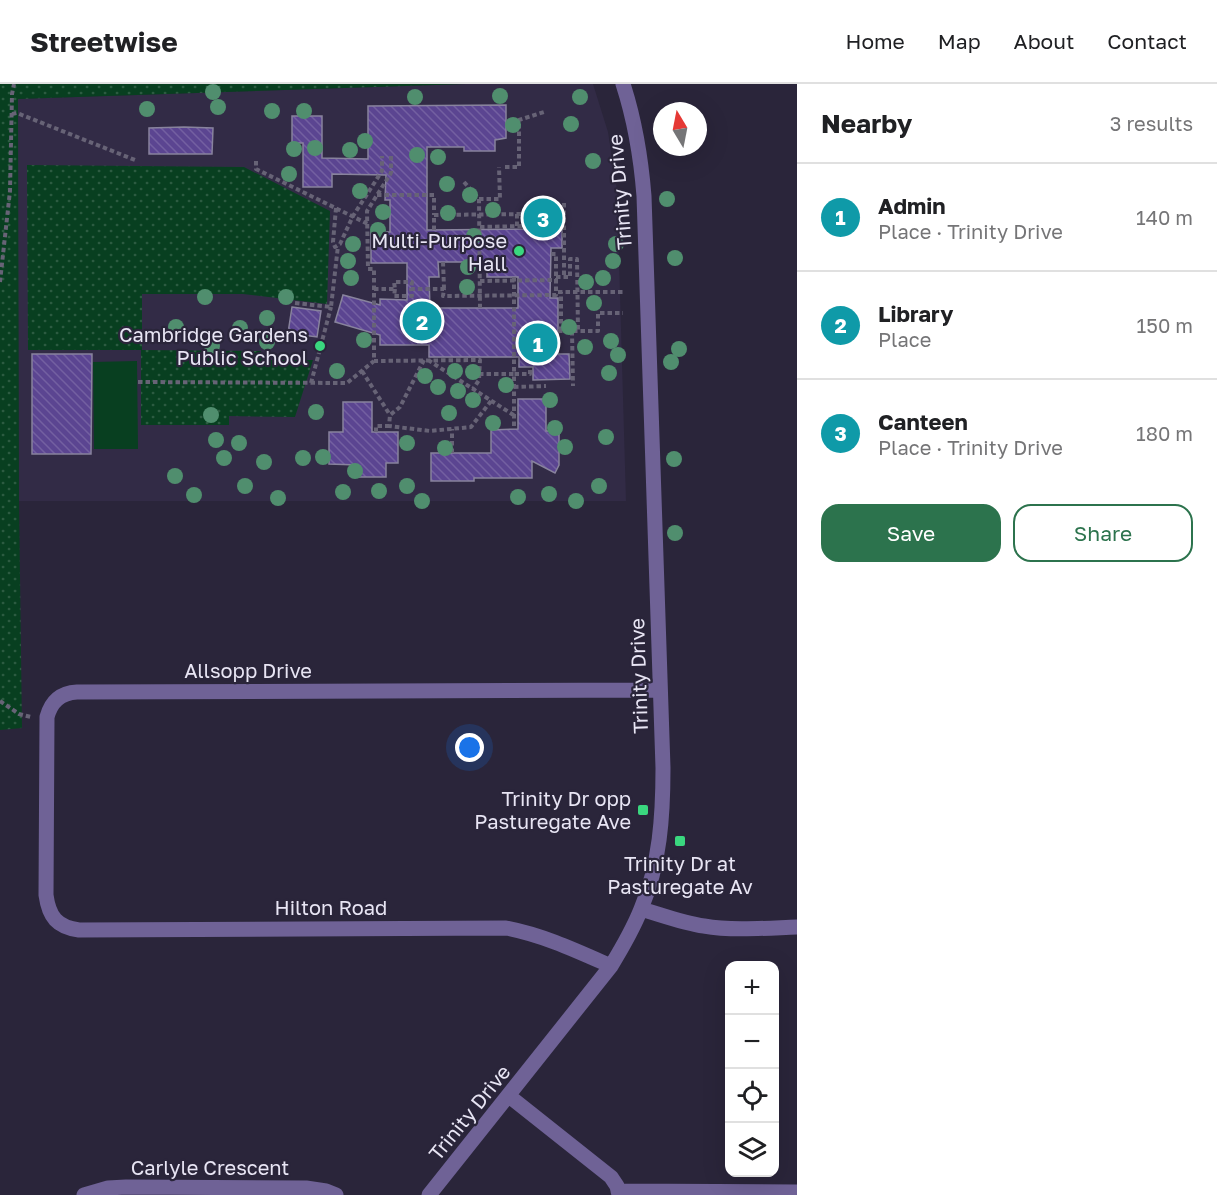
<!DOCTYPE html>
<meta charset="utf-8">
<style>
body{margin:0;font-family:"Golos Text",sans-serif;background:#f6f6f6;color:#202124}
.controls{position:absolute;right:18px;bottom:18px;display:grid;overflow:hidden;border-radius:12px;box-shadow:0 6px 24px #0002}
.controls button{width:54px;height:54px;display:grid;place-items:center;padding:0;border:0;border-bottom:2px solid #e0e0e0;background:#fff;color:#202124;font:30px sans-serif}
.compass{position:absolute;left:653px;top:18px;width:54px;height:54px;border-radius:50%;background:#fff;box-shadow:0 6px 24px #0002;rotate:350deg}
.you{position:absolute;left:470px;top:664px;width:21px;height:21px;margin:-15px;border:4px solid #fff;border-radius:50%;background:#1a73e8;box-shadow:0 0 0 9px #1a73e833}
.badge{display:grid;place-items:center;width:39px;height:39px;border-radius:50%;background:#2c734d;color:#fff;font-size:20px;font-weight:700}
.pin{position:absolute;translate:-50% -50%;border:3px solid #fff;box-shadow:0 2px 6px #0006}
.list{margin:0;padding:0;list-style:none}
h2{display:flex;justify-content:space-between;align-items:center;height:78px;margin:0;padding:0 24px;font-size:26px}
h2 small{font-size:20px;font-weight:400;color:#757577}
.list li{display:grid;grid-template-columns:39px 1fr auto;gap:18px;align-items:center;box-sizing:border-box;height:108px;padding:0 24px;border-top:2px solid #e0e0e0}
.list b{display:block;font-size:22px;white-space:nowrap}
.list p{margin:0;font-size:20px;white-space:nowrap;color:#757577}
.list em{font-size:20px;font-style:normal;color:#757577}
.actions{display:flex;gap:12px;padding:18px 24px}
.actions a{flex:1;padding:14px 0;border:2px solid #2c734d;border-radius:18px;text-align:center;font-size:21px;color:#2c734d}
.actions .main{background:#2c734d;color:#fff}
.icon{flex:none;width:33px;height:33px;fill:none;stroke:currentColor;stroke-width:2;stroke-linecap:round;stroke-linejoin:round}
.map{position:relative;flex:none;width:797px;height:1111px;overflow:hidden}
header{display:flex;align-items:center;gap:36px;box-sizing:border-box;height:84px;padding:0 30px;background:#fff;border-bottom:2px solid #e0e0e0}
header strong{font-size:28px}
nav{display:flex;gap:33px;margin-inline-start:auto;font-size:21px}
main{display:flex}
aside{flex:1;background:#fff}
.map>svg:first-child{display:block}
</style>
<header>
<strong>Streetwise</strong>
<nav><a>Home</a><a>Map</a><a>About</a><a>Contact</a></nav>
</header>
<main>
<div class="map">
<svg width="797" height="1111" viewBox="0 0 797 1111">
<defs>
<pattern id="park-dots" width="8" height="8" patternUnits="userSpaceOnUse" patternTransform="scale(1.5)"><rect width="8" height="8" fill="#083f20"/><path d="M2 2h.1M6 6h.1" fill="none" stroke="#2c5b41" stroke-width="1.8" stroke-linecap="round"/></pattern>
<pattern id="building-back-hatch" width="6" height="6" patternUnits="userSpaceOnUse" patternTransform="scale(1.5)"><rect width="6" height="6" fill="#5b4591"/><path d="M-1 5l2 2M0 0l6 6M5-1l2 2" fill="none" stroke="#7360a1"/></pattern>
</defs>
<rect width="100%" height="100%" fill="#2a253a"/>
<path fill="#322b46" d="M465,0H593L608,48L617,106L626,417H19L17,15Z"/>
<path fill="#083f20" d="M137,277L138,365H94L93,278Z"/>
<path fill="url(#park-dots)" d="M0,0H465L18,15L19,417L22,644L0,646Z
M27,81L244,83L330,127L327,220L243,210H142V266L261,267L262,276H313L295,333L229,332V341H141V266H28Z"/>
<path fill="url(#building-back-hatch)" stroke="#88839d" stroke-width="1.5" fill-rule="evenodd" d="M506,21V54L495,56V67H464V63H427V146L525,145V122H562V164H551L550,214H558V270H569L570,295L533,296V283H519V273H429V261H380V251L335,238L343,211L380,221V215L407,216V179H371V148H390V116H385L386,91L332,90V103H303V59H292V32H322V74L368,75V22ZM438,178H487V193H518V224H430L429,193H439Z
M184,43L213,44L212,70H149V44Z
M292,223L321,227L317,253L288,249Z
M32,270H92L91,370H32Z
M518,315H546V347H559V381L555,389L532,377V394H474V397H431V369H491V346L518,345Z
M343,318H372V348H398V379H386V393H358V381L329,380V348H343Z"/>
<g fill="none" stroke-linecap="round" stroke-linejoin="round">
<path stroke="#676376" stroke-width="4" stroke-dasharray="4.5 3" stroke-linecap="butt" d="M12,30L17,29L135,76
M391,72V89L367,127L368,185H374V277L480,276L479,296L473,305
M256,77V85L368,140
M505,83H519V36L544,28
M464,98L479,115L480,224
M377,111H434V131
M479,115H500L499,83
M564,119V193
M336,124L333,158L335,163L340,160L353,132L382,87V72
M517,130V142
M480,143L525,142
M434,146V131L525,130
M551,170H556V208H623
M443,178L444,204
M514,193V290H530V283
M556,193H570V175H577L578,247
M480,197L556,196
M0,198L10,107L12,10L14,0
M374,205H395L394,198H412L411,205H444L443,212L556,211V208
M395,205L394,212H412L411,205
M295,219L331,223L338,162
M558,247H598V229H623
M561,247V208
M572,247L573,302
M424,276L400,323L390,331L389,342L430,347L471,343L491,317
M428,276L515,332
M362,287L390,331
M479,290H514V345
M138,298L347,299L374,277
M311,299L331,223
M514,303L546,302
M376,348V342H389
M452,369V345
M0,617L19,630L31,633"/>
<path stroke="#6f6296" stroke-width="15" d="M641,825C662,831 683,839 704,842C732,847 768,844 797,843
M611,882C577,867 543,851 506,844L79,846C57,843 49,833 46,811L47,633C51,618 60,609 77,608L660,606
M509,1012L611,1093L617,1102L619,1111
M618,1107L797,1108
M84,1111L108,1104L126,1103L306,1104L326,1107L336,1111
M429,1111L611,882C622,864 633,845 641,825C660,780 663,732 663,684L644,112C641,74 635,37 623,0"/>
</g>
<g fill="#508e6e">
<circle cx="213" cy="8" r="8"/>
<circle cx="500" cy="12" r="8"/>
<circle cx="415" cy="13" r="8"/>
<circle cx="580" cy="13" r="8"/>
<circle cx="218" cy="23" r="8"/>
<circle cx="147" cy="25" r="8"/>
<circle cx="272" cy="27" r="8"/>
<circle cx="304" cy="27" r="8"/>
<circle cx="571" cy="40" r="8"/>
<circle cx="513" cy="41" r="8"/>
<circle cx="365" cy="57" r="8"/>
<circle cx="315" cy="64" r="8"/>
<circle cx="294" cy="65" r="8"/>
<circle cx="350" cy="66" r="8"/>
<circle cx="417" cy="71" r="8"/>
<circle cx="438" cy="73" r="8"/>
<circle cx="593" cy="77" r="8"/>
<circle cx="289" cy="90" r="8"/>
<circle cx="447" cy="100" r="8"/>
<circle cx="360" cy="107" r="8"/>
<circle cx="470" cy="111" r="8"/>
<circle cx="667" cy="115" r="8"/>
<circle cx="493" cy="126" r="8"/>
<circle cx="383" cy="128" r="8"/>
<circle cx="448" cy="129" r="8"/>
<circle cx="378" cy="146" r="8"/>
<circle cx="474" cy="152" r="8"/>
<circle cx="353" cy="160" r="8"/>
<circle cx="616" cy="160" r="8"/>
<circle cx="675" cy="174" r="8"/>
<circle cx="348" cy="177" r="8"/>
<circle cx="613" cy="177" r="8"/>
<circle cx="468" cy="183" r="8"/>
<circle cx="351" cy="194" r="8"/>
<circle cx="603" cy="194" r="8"/>
<circle cx="586" cy="198" r="8"/>
<circle cx="467" cy="203" r="8"/>
<circle cx="205" cy="213" r="8"/>
<circle cx="286" cy="213" r="8"/>
<circle cx="594" cy="219" r="8"/>
<circle cx="267" cy="234" r="8"/>
<circle cx="176" cy="243" r="8"/>
<circle cx="569" cy="243" r="8"/>
<circle cx="240" cy="244" r="8"/>
<circle cx="364" cy="256" r="8"/>
<circle cx="611" cy="257" r="8"/>
<circle cx="267" cy="258" r="8"/>
<circle cx="212" cy="262" r="8"/>
<circle cx="585" cy="263" r="8"/>
<circle cx="679" cy="265" r="8"/>
<circle cx="618" cy="271" r="8"/>
<circle cx="671" cy="278" r="8"/>
<circle cx="337" cy="287" r="8"/>
<circle cx="455" cy="287" r="8"/>
<circle cx="473" cy="288" r="8"/>
<circle cx="609" cy="289" r="8"/>
<circle cx="425" cy="292" r="8"/>
<circle cx="506" cy="301" r="8"/>
<circle cx="438" cy="303" r="8"/>
<circle cx="458" cy="307" r="8"/>
<circle cx="473" cy="316" r="8"/>
<circle cx="550" cy="316" r="8"/>
<circle cx="316" cy="328" r="8"/>
<circle cx="449" cy="329" r="8"/>
<circle cx="211" cy="331" r="8"/>
<circle cx="493" cy="339" r="8"/>
<circle cx="555" cy="344" r="8"/>
<circle cx="606" cy="353" r="8"/>
<circle cx="216" cy="356" r="8"/>
<circle cx="239" cy="359" r="8"/>
<circle cx="407" cy="359" r="8"/>
<circle cx="565" cy="363" r="8"/>
<circle cx="445" cy="364" r="8"/>
<circle cx="323" cy="373" r="8"/>
<circle cx="224" cy="374" r="8"/>
<circle cx="303" cy="374" r="8"/>
<circle cx="674" cy="375" r="8"/>
<circle cx="264" cy="378" r="8"/>
<circle cx="355" cy="387" r="8"/>
<circle cx="175" cy="392" r="8"/>
<circle cx="245" cy="402" r="8"/>
<circle cx="407" cy="402" r="8"/>
<circle cx="599" cy="402" r="8"/>
<circle cx="379" cy="407" r="8"/>
<circle cx="343" cy="408" r="8"/>
<circle cx="549" cy="410" r="8"/>
<circle cx="194" cy="411" r="8"/>
<circle cx="518" cy="413" r="8"/>
<circle cx="278" cy="414" r="8"/>
<circle cx="422" cy="417" r="8"/>
<circle cx="576" cy="417" r="8"/>
<circle cx="675" cy="449" r="8"/>
</g>
<g fill="#3ad77f" stroke="#2a253a" stroke-width="2">
<circle cx="519" cy="167" r="6"/>
<circle cx="320" cy="262" r="6"/>
<rect x="637" y="720" width="12" height="12" rx="3"/>
<rect x="674" y="751" width="12" height="12" rx="3"/>
</g>
<g text-anchor="middle" dominant-baseline="central" stroke-width="4.5" stroke-linejoin="round" paint-order="stroke">
<g font-size="20" fill="#e8e5f4" stroke="#2a253a">
<text transform="translate(619 108) rotate(-95)">Trinity Drive</text>
<text x="248" y="586">Allsopp Drive</text>
<text transform="translate(638 592) rotate(-92)">Trinity Drive</text>
<text x="331" y="823">Hilton Road</text>
<text transform="translate(469 1028) rotate(-51)">Trinity Drive</text>
<text x="210" y="1083">Carlyle Crescent</text>
</g>
<g font-size="20" fill="#e8e5f4" stroke="#2a253a" text-anchor="end">
<text x="507" y="156">Multi-Purpose<tspan x="507" dy="23">Hall</tspan></text>
<text x="308" y="250">Cambridge Gardens<tspan x="308" dy="23">Public School</tspan></text>
<text x="631" y="714">Trinity Dr opp<tspan x="631" dy="23">Pasturegate Ave</tspan></text>
<text x="680" y="779" text-anchor="middle">Trinity Dr at<tspan x="680" dy="23">Pasturegate Av</tspan></text>
</g>
</g>
</svg>
<div class="controls">
<button>+</button>
<button>−</button>
<button><svg class="icon" aria-label="locate" viewBox="0 0 24 24"><circle cx="12" cy="12" r="6"/><path d="M12 2v4M12 18v4M2 12h4M18 12h4"/></svg></button>
<button><svg class="icon" aria-label="layers" viewBox="0 0 24 24"><path d="M12 4l9 5-9 5-9-5zM3 14l9 5 9-5"/></svg></button>
</div>
<svg class="compass" viewBox="-18 -18 36 36"><path d="M0-13l5 13h-10z" fill="#e53935"/><path d="M0 13l5-13h-10z" fill="#757577"/></svg>
<div class="you"></div>
<div class="pin badge" style="left:538px;top:259px;background:#0f9aa8">1</div>
<div class="pin badge" style="left:422px;top:237px;background:#0f9aa8">2</div>
<div class="pin badge" style="left:543px;top:134px;background:#0f9aa8">3</div>
</div>
<aside>
<h2>Nearby<small>3 results</small></h2>
<ul class="list">
<li><span class="badge" style="background:#0f9aa8">1</span><div><b>Admin</b><p>Place · Trinity Drive</p></div><em>140 m</em></li>
<li><span class="badge" style="background:#0f9aa8">2</span><div><b>Library</b><p>Place</p></div><em>150 m</em></li>
<li><span class="badge" style="background:#0f9aa8">3</span><div><b>Canteen</b><p>Place · Trinity Drive</p></div><em>180 m</em></li>
</ul>
<div class="actions"><a class="main">Save</a><a>Share</a></div>
</aside>
</main>
